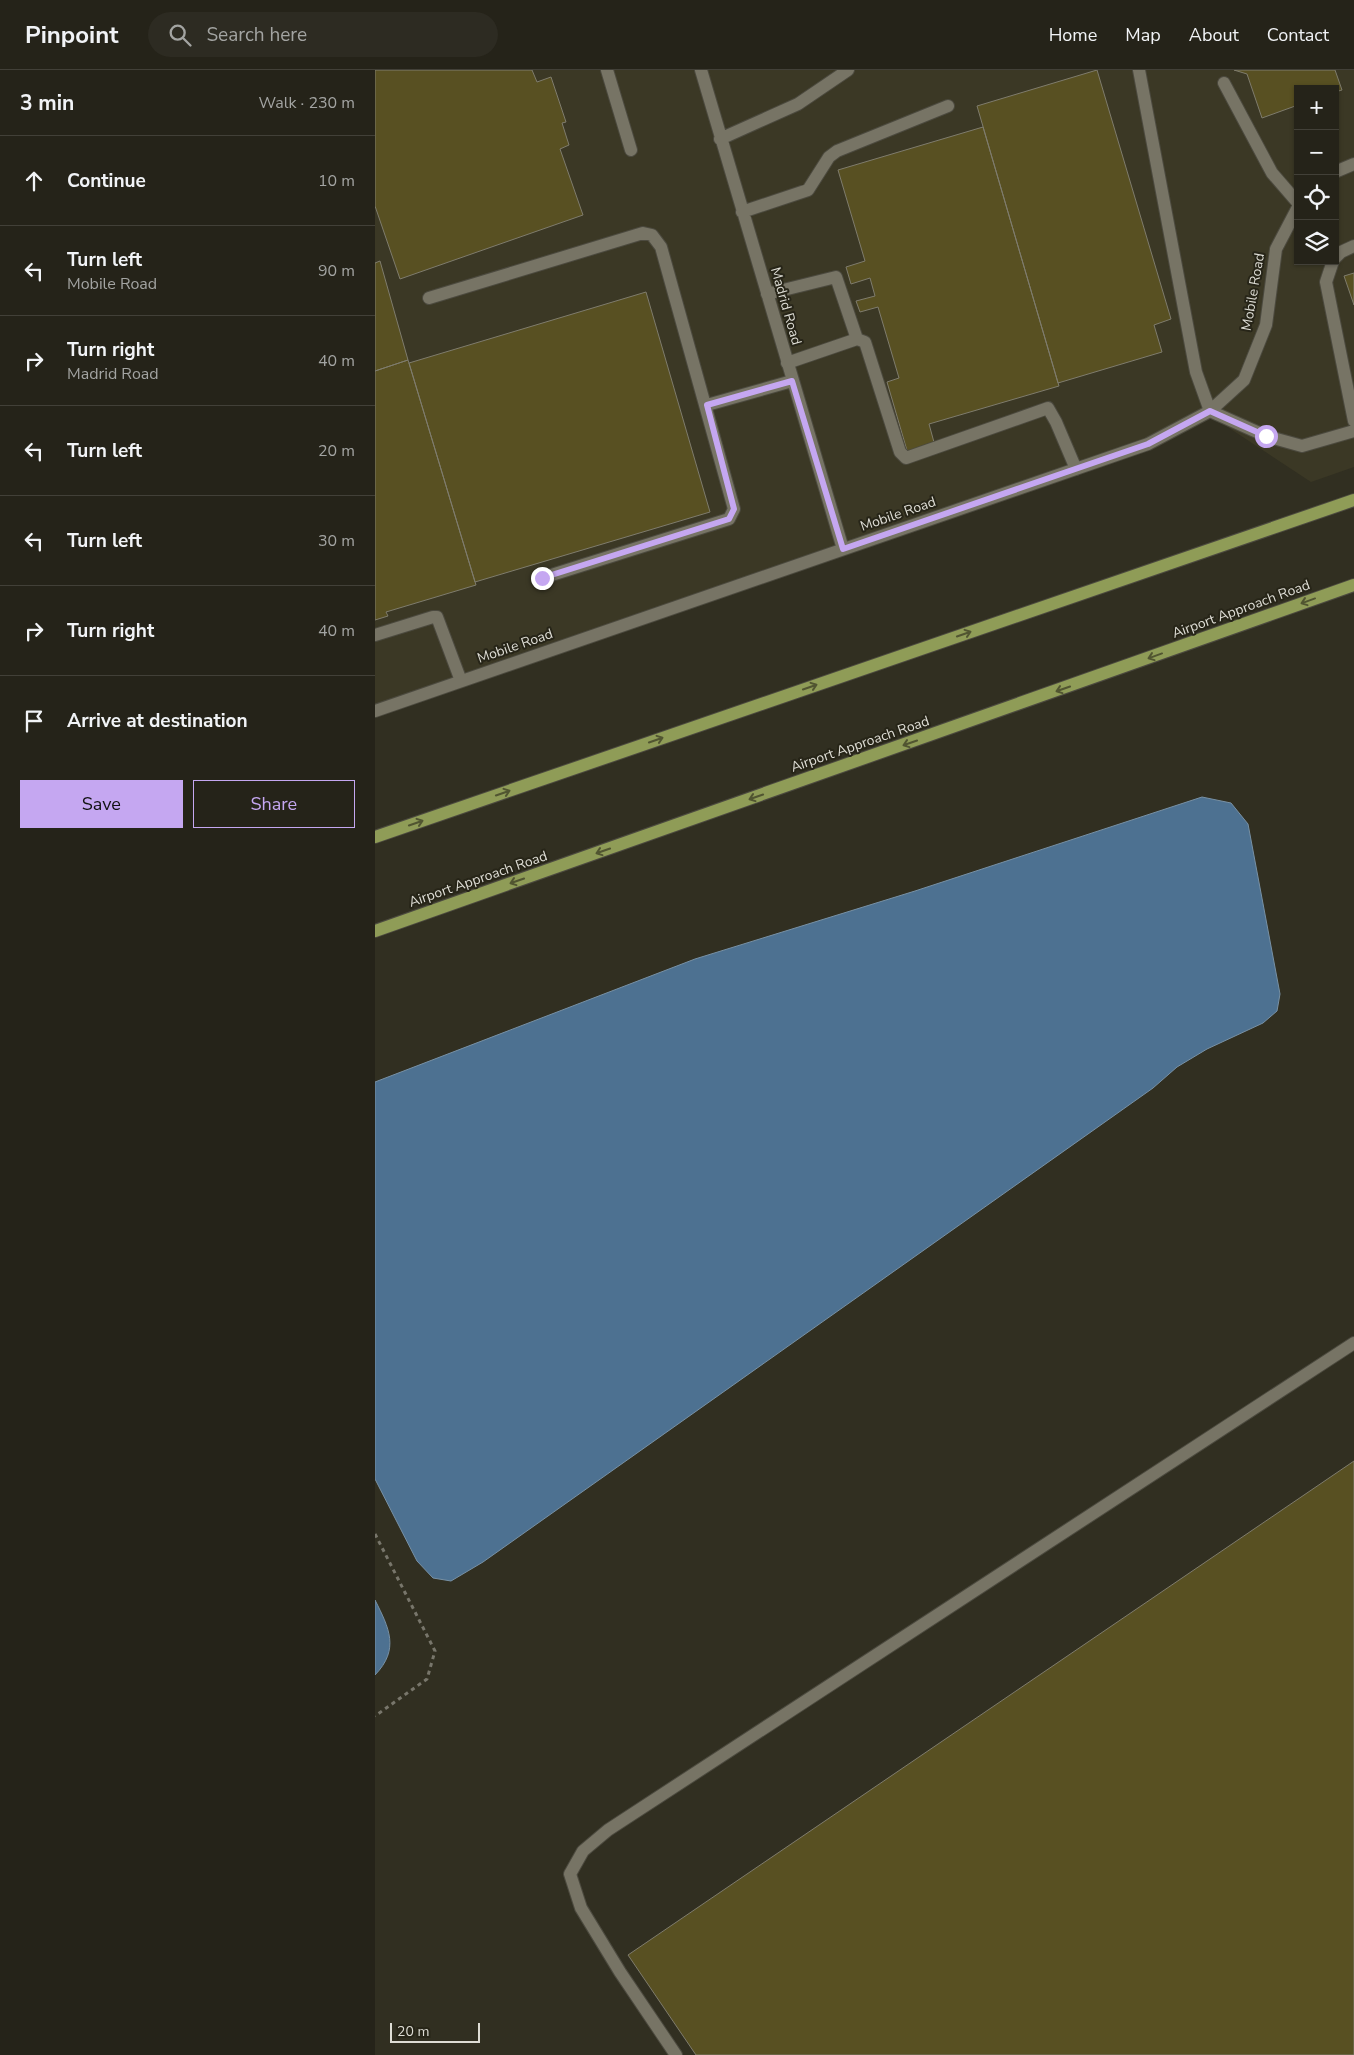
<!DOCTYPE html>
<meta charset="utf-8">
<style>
body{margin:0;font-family:"Nunito Sans",sans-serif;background:#2d2b22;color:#f1f3f6}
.controls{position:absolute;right:15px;top:15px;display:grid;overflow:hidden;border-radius:0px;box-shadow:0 1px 4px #0004}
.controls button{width:45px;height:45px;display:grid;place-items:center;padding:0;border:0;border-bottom:1px solid #424038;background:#252319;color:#f1f3f6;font:25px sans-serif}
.scale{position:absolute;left:15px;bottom:12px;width:90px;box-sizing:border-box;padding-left:5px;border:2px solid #deddd5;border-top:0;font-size:14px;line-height:18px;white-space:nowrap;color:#deddd5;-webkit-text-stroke:4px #272518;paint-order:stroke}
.stop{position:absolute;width:15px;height:15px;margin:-11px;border:4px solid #c5a7f1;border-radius:50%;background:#fff}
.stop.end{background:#c5a7f1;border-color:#fff;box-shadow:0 1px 5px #0008}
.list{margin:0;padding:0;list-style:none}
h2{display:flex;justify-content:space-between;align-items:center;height:65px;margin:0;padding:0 20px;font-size:21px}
h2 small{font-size:16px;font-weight:400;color:#a3a4a2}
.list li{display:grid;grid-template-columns:32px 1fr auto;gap:15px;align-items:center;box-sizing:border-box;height:90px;padding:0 20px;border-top:1px solid #424038}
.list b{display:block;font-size:19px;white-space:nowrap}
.list p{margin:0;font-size:16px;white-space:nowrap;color:#a3a4a2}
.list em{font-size:16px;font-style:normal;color:#a3a4a2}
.actions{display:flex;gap:10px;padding:15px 20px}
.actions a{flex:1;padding:11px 0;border:1px solid #c5a7f1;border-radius:0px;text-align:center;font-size:18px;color:#c5a7f1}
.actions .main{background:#c5a7f1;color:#111}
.icon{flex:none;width:28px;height:28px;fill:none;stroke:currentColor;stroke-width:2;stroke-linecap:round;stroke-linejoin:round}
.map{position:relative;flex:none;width:979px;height:1985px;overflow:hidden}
header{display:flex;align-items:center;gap:30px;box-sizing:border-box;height:70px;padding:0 25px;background:#252319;border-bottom:1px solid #424038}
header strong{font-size:24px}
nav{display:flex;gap:28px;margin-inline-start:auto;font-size:18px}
.search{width:350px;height:45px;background:#2d2b22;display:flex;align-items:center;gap:12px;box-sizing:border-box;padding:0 18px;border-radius:28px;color:#a3a4a2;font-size:19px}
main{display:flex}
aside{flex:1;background:#252319}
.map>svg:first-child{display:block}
</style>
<header>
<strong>Pinpoint</strong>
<div class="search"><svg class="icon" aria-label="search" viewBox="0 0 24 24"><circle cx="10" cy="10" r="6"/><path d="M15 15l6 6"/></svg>Search here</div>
<nav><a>Home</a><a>Map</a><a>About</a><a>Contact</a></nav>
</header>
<main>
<aside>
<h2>3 min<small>Walk · 230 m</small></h2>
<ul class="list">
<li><svg class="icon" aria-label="ahead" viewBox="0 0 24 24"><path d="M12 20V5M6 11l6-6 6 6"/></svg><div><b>Continue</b></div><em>10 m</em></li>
<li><svg class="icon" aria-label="left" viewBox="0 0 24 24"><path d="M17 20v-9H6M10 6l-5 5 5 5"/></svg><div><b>Turn left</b><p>Mobile Road</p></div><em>90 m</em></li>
<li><svg class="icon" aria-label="right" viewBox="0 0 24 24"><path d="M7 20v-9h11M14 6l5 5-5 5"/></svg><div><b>Turn right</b><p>Madrid Road</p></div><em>40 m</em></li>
<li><svg class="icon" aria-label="left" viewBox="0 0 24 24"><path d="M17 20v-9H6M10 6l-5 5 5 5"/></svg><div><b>Turn left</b></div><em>20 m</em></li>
<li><svg class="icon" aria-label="left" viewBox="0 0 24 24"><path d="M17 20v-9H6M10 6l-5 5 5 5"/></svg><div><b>Turn left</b></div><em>30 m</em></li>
<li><svg class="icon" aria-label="right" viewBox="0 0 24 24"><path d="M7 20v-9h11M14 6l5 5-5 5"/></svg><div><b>Turn right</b></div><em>40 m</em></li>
<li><svg class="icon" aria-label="arrive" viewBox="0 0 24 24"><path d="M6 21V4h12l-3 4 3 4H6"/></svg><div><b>Arrive at destination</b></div></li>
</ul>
<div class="actions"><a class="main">Save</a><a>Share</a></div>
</aside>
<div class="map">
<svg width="979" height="1985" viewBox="0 0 979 1985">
<rect width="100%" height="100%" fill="#312f21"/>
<path fill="#3b3825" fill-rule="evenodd" d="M0,0H979V397L936,412L833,344L774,372L0,637ZM923,19H960V191H923Z"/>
<path fill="#4d7191" stroke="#7891a5" d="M827,727L856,733L873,754L905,924L902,941L888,953L832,979L802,997L778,1018L108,1492L76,1511L58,1508L42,1491L0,1409V1012L320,889L540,821Z
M0,1530C14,1558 25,1579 0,1605Z"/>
<path fill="#585022" stroke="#7f7c6d" d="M0,0H157L162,12L176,7L191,52L187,53L194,75L185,79L208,145L25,209L0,136Z
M722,0L796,249L779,255L787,282L683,313L602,36Z
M859,0H960L967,20L960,22V19H923V35L887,48L872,4Z
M608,57L684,316L554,354L560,376L533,384L512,312L524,308L503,237L485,242L481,231L500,226L495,208L476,214L471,197L490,191L463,100Z
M5,191L33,290L0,301V193Z
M979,203V235L969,206Z
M271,222L335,442L100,512L34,293Z
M33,290L101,515L11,542L13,546L0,550V301Z
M979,1391V1985H321L253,1885Z"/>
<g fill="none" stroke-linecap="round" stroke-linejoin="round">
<defs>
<path id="minor" d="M232,0L256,80
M326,0L468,479
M764,0L821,302L835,341L891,366L927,376L979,361
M849,13L897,103L923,133
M345,69L423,34L473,0
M960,102L979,94
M367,142L433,120L454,87L462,81L573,36
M960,188L966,182L979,176
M958,191L951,212L979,351
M392,224L461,207L482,269
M54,228L268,163L277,165L286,177L359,439L354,449L167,508
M412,293L482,269L490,272L525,382L531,388L673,338L681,352L701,399
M332,335L417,311
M0,565L58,547H62L86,611
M0,641L773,374L835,341L869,310L891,255L901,179L923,137
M301,1985L245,1902L206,1838L195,1804L208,1781L233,1760L979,1273"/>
<path id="major" d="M0,767L979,430
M0,861L979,515"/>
</defs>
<use href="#minor" stroke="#4c4a3f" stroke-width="14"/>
<use href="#major" stroke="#4c4a3f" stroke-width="14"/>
<path stroke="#78766b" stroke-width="3" stroke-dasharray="4 4" stroke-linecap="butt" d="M0,1464L60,1581L52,1609L0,1646"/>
<use href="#minor" stroke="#777465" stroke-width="12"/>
<use href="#major" stroke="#8f9c57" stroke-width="12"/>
</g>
<defs><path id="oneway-shaft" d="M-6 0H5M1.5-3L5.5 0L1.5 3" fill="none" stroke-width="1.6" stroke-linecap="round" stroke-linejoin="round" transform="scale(1.25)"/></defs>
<g stroke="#515531">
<use href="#oneway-shaft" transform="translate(933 531) rotate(160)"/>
<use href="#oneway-shaft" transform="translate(589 564) rotate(-19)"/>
<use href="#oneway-shaft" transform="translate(780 586) rotate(160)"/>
<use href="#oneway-shaft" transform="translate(435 617) rotate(-19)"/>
<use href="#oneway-shaft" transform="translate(688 619) rotate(161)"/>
<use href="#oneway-shaft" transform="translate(281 670) rotate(-19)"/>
<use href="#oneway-shaft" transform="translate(535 673) rotate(161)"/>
<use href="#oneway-shaft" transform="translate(128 723) rotate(-19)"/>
<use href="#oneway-shaft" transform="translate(381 727) rotate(161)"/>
<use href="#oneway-shaft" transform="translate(41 753) rotate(-19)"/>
<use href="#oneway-shaft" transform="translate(228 781) rotate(161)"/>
<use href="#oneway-shaft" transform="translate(142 811) rotate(161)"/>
</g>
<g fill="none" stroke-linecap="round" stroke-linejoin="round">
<path stroke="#c5a7f1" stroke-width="6" d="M167,508L354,449L359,439L332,335L417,311L468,479L773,374L835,341L891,366"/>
</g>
<g text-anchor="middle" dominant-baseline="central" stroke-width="4" stroke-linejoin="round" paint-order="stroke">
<g font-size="14" fill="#deddd5" stroke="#272518">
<text transform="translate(878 222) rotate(-80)">Mobile Road</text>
<text transform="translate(411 236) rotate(74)">Madrid Road</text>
<text transform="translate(523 444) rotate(-19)">Mobile Road</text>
<text transform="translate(866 539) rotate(-20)">Airport Approach Road</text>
<text transform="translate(140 576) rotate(-19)">Mobile Road</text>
<text transform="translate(485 674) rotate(-19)">Airport Approach Road</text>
<text transform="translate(103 809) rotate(-19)">Airport Approach Road</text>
</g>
</g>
</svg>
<div class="controls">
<button>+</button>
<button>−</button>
<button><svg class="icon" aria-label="locate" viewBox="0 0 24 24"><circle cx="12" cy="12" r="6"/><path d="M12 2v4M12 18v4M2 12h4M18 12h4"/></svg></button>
<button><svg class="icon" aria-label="layers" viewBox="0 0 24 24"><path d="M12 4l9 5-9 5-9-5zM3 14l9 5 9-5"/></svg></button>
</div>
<div class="scale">20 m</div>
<div class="stop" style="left:891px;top:366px"></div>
<div class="stop end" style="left:167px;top:508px"></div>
</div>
</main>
